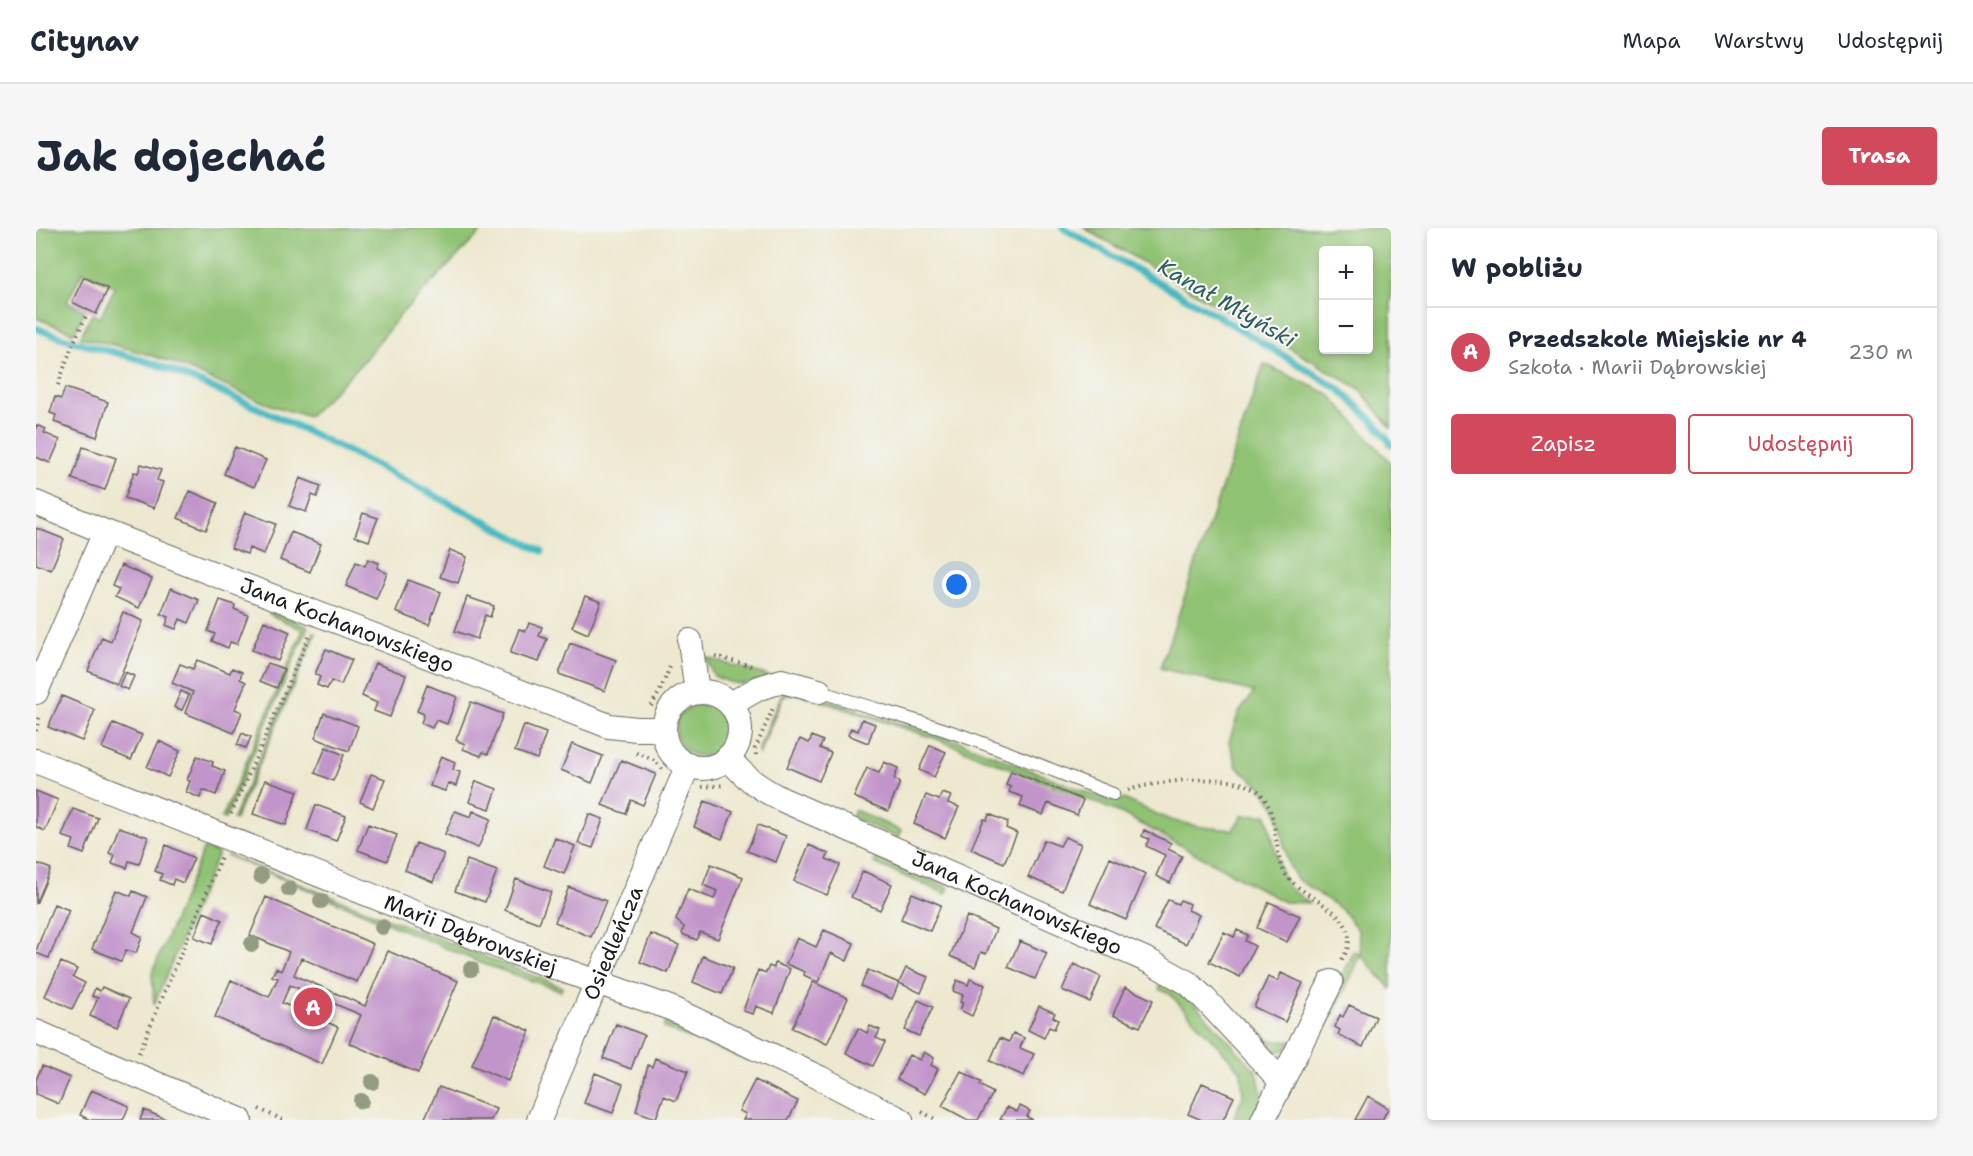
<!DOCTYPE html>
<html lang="pl">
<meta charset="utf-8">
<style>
body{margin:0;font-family:"Shantell Sans",sans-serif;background:#f6f6f7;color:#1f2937}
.controls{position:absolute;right:18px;top:18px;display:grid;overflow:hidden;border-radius:6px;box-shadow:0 3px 9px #0003}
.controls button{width:54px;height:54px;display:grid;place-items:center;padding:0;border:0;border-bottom:2px solid #e0e1e3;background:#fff;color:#1f2937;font:30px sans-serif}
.you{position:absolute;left:921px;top:357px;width:21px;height:21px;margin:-15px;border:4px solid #fff;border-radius:50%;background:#1a73e8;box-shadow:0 0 0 9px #1a73e833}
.badge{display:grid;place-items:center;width:39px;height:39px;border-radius:50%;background:#d1495b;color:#fff;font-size:20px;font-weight:700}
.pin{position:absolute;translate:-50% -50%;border:3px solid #fff;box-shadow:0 2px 6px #0006}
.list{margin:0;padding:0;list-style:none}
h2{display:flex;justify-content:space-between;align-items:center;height:78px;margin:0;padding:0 24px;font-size:26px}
h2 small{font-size:20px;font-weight:400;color:#747a83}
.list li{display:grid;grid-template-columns:39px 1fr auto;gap:18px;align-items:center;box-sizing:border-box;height:90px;padding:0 24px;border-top:2px solid #e0e1e3}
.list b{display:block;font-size:22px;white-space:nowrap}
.list p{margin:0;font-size:20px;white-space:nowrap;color:#747a83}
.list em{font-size:20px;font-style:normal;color:#747a83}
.actions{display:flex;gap:12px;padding:18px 24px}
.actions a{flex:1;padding:14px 0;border:2px solid #d1495b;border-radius:6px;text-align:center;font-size:21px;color:#d1495b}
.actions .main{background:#d1495b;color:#fff}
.map{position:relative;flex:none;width:1355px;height:892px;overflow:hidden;border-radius:6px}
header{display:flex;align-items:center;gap:36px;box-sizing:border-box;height:84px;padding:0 30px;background:#fff;border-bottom:2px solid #e0e1e3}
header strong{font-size:28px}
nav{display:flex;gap:33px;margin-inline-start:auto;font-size:21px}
.intro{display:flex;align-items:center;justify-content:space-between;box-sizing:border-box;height:144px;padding:0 36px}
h1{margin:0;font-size:42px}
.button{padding:15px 27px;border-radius:6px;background:#d1495b;color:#fff;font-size:21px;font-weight:700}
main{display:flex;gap:36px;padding:0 36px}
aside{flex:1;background:#fff;border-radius:6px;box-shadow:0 3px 9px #0003}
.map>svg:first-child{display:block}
</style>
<header>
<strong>Citynav</strong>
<nav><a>Mapa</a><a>Warstwy</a><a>Udostępnij</a></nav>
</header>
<div class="intro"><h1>Jak dojechać</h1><a class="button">Trasa</a></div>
<main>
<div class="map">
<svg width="1355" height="892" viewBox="0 0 1355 892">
<rect width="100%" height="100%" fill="#f6f6f2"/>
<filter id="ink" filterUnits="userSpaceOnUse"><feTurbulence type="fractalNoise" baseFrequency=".0167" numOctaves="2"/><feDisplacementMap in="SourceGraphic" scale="12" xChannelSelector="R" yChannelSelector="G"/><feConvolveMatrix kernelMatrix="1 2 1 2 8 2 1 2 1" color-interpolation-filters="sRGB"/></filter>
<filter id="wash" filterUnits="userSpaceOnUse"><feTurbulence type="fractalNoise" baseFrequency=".008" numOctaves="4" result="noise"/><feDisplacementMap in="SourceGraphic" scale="24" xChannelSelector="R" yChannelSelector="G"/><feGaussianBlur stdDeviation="1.35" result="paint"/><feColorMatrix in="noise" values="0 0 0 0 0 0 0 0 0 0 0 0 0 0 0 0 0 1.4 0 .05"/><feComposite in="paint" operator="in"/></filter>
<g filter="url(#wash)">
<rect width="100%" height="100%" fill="#ede8cf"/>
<path fill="#90c273" stroke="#566f48" stroke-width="1.5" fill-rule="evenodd" d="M0,0H449L366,85L324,137L273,188C224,178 181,152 134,134C105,123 75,116 44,109L56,86L64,90L79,59L47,43L31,74L49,83L38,105L0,90Z
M1048,0H1355V200L1324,161ZM1288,22H1332V122H1288Z
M1228,136L1293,166L1355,235V761L1325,727L1291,800L1284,797L1318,723L1325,726L1322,702L1305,681L1261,651L1252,635L1240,581L1225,559L1201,539L1193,514L1202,486L1218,464L1124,440Z
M235,382L272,399L189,591L186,590L267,402L233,386Z
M278,404L280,406L199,592L197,591Z
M669,429L736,449C709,456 704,460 678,448Z
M751,462L804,475L837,488L904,506L1073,573L1088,571L1134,592L1165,599L1197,602L1206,588L1231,587L1243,638L1251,658L1273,675L1248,674L1087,586L901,511L763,466L747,468L723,526L722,521L746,466Z
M640 502a26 26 0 1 1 52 0a26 26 0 1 1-52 0Z
M819,582L865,603L862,610L816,589Z
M168,620L182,625L118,777L116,745Z
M190,627L526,759L525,763L445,735Z
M840,629L913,660L910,666L838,635Z
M1126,753L1144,763L1160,777L1221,844L1226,867L1217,892H1197L1207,868L1205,843L1134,766L1123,761Z
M1215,793L1234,813H1255L1250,822L1234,824L1208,797Z
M629,795L714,830L713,833L628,800Z"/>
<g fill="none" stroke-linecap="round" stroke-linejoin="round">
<path stroke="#4ab9c2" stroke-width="7" d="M1027,0L1182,88L1303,161L1339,195L1355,216
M0,100C43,119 92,124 134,142C262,194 383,260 506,323"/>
</g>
<g id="blocks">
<path fill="#c295ca" d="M48,49L72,61L60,86L36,74Z
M29,160L72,174L61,209L18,194L20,187L14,185L19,169L25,171Z
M0,197L10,201L8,205L24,212L14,235L0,229Z
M47,219L80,230L69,262L36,251Z
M199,219L230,232L218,259L188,246Z
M105,236L125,242L121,252L127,254L118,280L89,270L98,244L102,245Z
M264,250L285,258L281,269L276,267L270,284L253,278Z
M154,263L182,275L170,302L142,290Z
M209,284L240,296L228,326L213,320L211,326L195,320Z
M327,285L342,290L333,313L319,308Z
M0,300L28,311L15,342L0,336Z
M255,304L285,316L274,344L244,332Z
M414,322L431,329L422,355L404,349Z
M332,331L343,335L341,340L351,345L340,371L310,358L320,334L329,338Z
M85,337L116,351L103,380L79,369L83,361L76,358Z
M372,352L405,364L393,397L360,384Z
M135,360L163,372L153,395L144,391L140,401L130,397L133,389L125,386Z
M549,368L565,374L552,406L536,399Z
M431,369L458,378L454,389L449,387L441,411L419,403Z
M184,372L199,377L198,381L212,387L201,416L194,414L192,420L176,413L179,406L172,403Z
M87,384L107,393L81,456L52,443L66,409L75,413Z
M228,393L254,404L242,433L216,422Z
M493,395L506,399L503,408L511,411L503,434L474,425L483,401L490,403Z
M534,415L580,432L569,463L523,446Z
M290,421L316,432L305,457L295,453L291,461L281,457L284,449L279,446Z
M161,432L194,445L196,440L206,444L204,451L210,454L199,481L206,484L198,505L149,485L157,464L136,455L144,436L157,441Z
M232,435L248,441L241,460L224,453Z
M339,435L370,447L354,489L338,483L341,475L326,468Z
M89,444L98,448L92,462L83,458Z
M391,457L421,469L411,496L400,492L396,500L385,495L388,486L381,483Z
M145,463L153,467L146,482L138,479Z
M26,468L59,482L46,513L12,499Z
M435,474L467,486L452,526L447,524L445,528L427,521L429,516L420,512Z
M288,485L322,498L313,523L279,510Z
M826,491L839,496L832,515L812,507L815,500L822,503Z
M77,495L106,507L95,532L66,520Z
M488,497L510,505L501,531L479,523Z
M206,505L215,509L210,520L201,517Z
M776,508L787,513L784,520L795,525L783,553L751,539L764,511L773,515Z
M123,513L144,523L132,549L111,539Z
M536,516L567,528L556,555L525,542Z
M894,517L910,524L898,549L883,542Z
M290,519L308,527L297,553L279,545Z
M161,528L177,534L176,538L189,543L180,567L167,562L164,570L150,564L154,553L151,552Z
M405,528L419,534L417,542L424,544L420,558L412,555L409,563L394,558Z
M585,532L620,546L607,577L595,572L590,586L566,577Z
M848,534L862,540L858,551L864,554L852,583L818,569L831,540L843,545Z
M975,543L1047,572L1041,587L1012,575L1007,587L984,578L987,569L973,564L975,559L970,557Z
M335,546L349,551L337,580L324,574Z
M229,552L262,563L250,597L217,586Z
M440,553L461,561L454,581L433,574Z
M0,563L22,572L9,603L0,599Z
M906,565L915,568L912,575L923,579L909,610L878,596L890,567L903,572Z
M669,573L697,584L686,611L658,599Z
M280,577L310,588L300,613L271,602Z
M37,581L62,590L48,626L35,621L38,612L26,608Z
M419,583L435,589L437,583L455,591L442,620L409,606Z
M553,586L567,591L557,620L542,615Z
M953,586L972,594L970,600L981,605L968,635L935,621L948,591L951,592Z
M332,596L361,607L351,633L322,622Z
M722,597L750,608L740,634L711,623Z
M83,599L112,609L103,636L93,633L91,640L76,635L79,627L73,625Z
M1108,602L1135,615L1132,621L1146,628L1134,655L1120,648L1129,627L1110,618L1113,611L1106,608Z
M1029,609L1045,616L1026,663L992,649L1008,612L1024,618Z
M519,610L539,618L528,646L508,638Z
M380,615L408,626L397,654L369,642Z
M130,617L158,630L147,655L138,651L136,657L124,652L126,646L119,643Z
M773,617L793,626L790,631L804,637L791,667L758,653Z
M1074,630L1110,646L1090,692L1054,676Z
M431,632L461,643L449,674L419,663Z
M0,635L15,641L0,676Z
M675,636L707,649L682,711L664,704L661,712L646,706L648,699L640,692L652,661L678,671L681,663L667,657Z
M827,643L856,656L844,682L815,669Z
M480,651L515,664L503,695L469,682Z
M533,659L570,673L555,709L519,694Z
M80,662L95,668L97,663L111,669L97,704L106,709L100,725L90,722L85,733L56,721Z
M876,665L905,677L894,703L865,691Z
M230,669L337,716L321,754L265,730L258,747L329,778L352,723L422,753L382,845L313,815L325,787L254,757L246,775L302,799L286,836L179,789L195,752L233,769L242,750L236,748L240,740L245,743L253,724L214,707Z
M1132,672L1142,676L1144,672L1154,676L1152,682L1163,687L1150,716L1118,701Z
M1233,674L1264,688L1251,714L1221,700Z
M18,676L33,682L13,730L0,725V723Z
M168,684L186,692L176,716L158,709Z
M931,688L960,701L950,726L945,724L939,739L914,728Z
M788,702L818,715L811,733L795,725L782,754L768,747L769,744L750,736L761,710L780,719Z
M1201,702L1212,707L1209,713L1219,718L1204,749L1173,734L1188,704L1198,709Z
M615,706L643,717L632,745L604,734Z
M984,713L1011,725L999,751L972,739Z
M667,728L697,740L686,766L657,754Z
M25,734L41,741L37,749L49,755L36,781L9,768Z
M739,735L754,741L738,785L720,778L717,786L707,783L722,742L730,745L733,738L738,740Z
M1038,736L1065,749L1054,774L1026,762Z
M870,740L892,749L885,765L863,755Z
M832,742L863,755L856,771L825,758Z
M1245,745L1267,755L1249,794L1218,779L1232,749L1242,753Z
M934,751L949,757L936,788L924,782L927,775L924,774L927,767L917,763L921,752L932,757Z
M777,754L812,770L791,816L756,800Z
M66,759L93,771L81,799L54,788L62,770L56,768L59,760L64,763Z
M1089,759L1117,772L1104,799L1077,787Z
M882,772L897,779L883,808L869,802Z
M1313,777L1340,789L1327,819L1302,807L1304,802L1299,799L1304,787L1307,789Z
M1003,778L1019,785L1017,789L1022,792L1018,801L1013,799L1008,810L992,802Z
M458,787L494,803L472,853L436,837Z
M580,796L608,807L595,841L567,830Z
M834,798L844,802L840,810L849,814L837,838L810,825L822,800L831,805Z
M977,805L988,810L984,820L998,826L988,848L954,833L964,810L973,814Z
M888,824L898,830L895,837L902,841L889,866L861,851L873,827L884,832Z
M619,830L652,843L640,873L628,868L620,890L600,883L612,837L616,839Z
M6,838L34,850L23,876L0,866V852Z
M925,843L945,854L944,857L957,865L942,892H932L906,878Z
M559,845L587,856L577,885L548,875Z
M719,852L762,873L752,892H707L710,886L703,883Z
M1166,855L1198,869L1187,892H1166L1152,886Z
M403,859L460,881L455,892H388Z
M55,862L93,878L87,892H54L44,887Z
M1332,868L1352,880L1346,892H1319Z
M984,878L994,883L991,889L997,892H964L971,879L981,884Z
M108,882L132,892H104Z"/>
</g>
</g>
<g filter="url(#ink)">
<use href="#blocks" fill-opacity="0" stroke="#65635b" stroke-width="1.5"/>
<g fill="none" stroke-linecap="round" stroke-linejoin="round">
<defs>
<path id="lane" d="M783,463C821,476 859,486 897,498C958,517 1017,543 1077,566"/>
<g id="street">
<path id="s1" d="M0,275L69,304L573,498L601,501H628"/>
<path d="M654,413L661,464"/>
<path d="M0,464L69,304"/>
<circle cx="666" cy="502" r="38"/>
<path d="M695,476L723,460L746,453L783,463"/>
<path id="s2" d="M692,529C707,549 725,561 747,572L1113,733L1152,755L1168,770L1245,853"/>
<path id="s3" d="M0,533L476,724L634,780L784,850L865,892"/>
<path d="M0,804L204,892"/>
<path id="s4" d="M503,892L652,537"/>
<path d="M1227,892L1295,754"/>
</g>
</defs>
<use href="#lane" stroke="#65635b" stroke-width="14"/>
<use href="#street" stroke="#65635b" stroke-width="26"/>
<path stroke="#65635b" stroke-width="4" stroke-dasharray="1.5 4.5" stroke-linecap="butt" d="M22,157L36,118L50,88
M679,428L715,438
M615,478L624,463L634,439
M0,503L4,486
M600,525C610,529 620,531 626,541
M720,527L719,521L738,478
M666,559L688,557
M1092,562C1123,553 1191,544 1219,561C1243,577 1237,619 1247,642C1260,670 1321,681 1312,718C1311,724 1307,730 1304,735
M195,586L274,407
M103,825L185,630
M223,881L247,892
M886,884L901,892"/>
<use href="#lane" stroke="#fff" stroke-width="12"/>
<use href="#street" stroke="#fff" stroke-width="24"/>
</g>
<g fill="#939c80">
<circle cx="225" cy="648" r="8"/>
<circle cx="253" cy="661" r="8"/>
<circle cx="285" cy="673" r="8"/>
<circle cx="346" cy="699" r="8"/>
<circle cx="216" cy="716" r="8"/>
<circle cx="435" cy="741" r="8"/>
<circle cx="336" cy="854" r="8"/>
<circle cx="325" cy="873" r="8"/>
</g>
</g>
<g text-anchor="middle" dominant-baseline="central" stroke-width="4.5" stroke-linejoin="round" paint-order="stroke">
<g font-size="21" fill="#1c1c1c" stroke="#f6f6f2">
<text stroke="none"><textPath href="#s1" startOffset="334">Jana Kochanowskiego</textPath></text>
<text stroke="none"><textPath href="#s2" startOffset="326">Jana Kochanowskiego</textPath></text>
<text stroke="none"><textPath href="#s3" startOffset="468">Marii Dąbrowskiej</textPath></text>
<text stroke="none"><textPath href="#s4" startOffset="192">Osiedleńcza</textPath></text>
</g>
<g font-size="22" font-style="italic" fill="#2e5b5e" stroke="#f6f6f2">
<text transform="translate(1191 75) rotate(30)">Kanał Młyński</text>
</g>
</g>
</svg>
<div class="controls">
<button>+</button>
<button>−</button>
</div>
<div class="you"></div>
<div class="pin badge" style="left:277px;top:779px">A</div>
</div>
<aside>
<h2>W pobliżu<small></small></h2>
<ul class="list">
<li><span class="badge">A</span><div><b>Przedszkole Miejskie nr 4</b><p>Szkoła · Marii Dąbrowskiej</p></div><em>230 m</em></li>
</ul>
<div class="actions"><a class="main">Zapisz</a><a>Udostępnij</a></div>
</aside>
</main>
